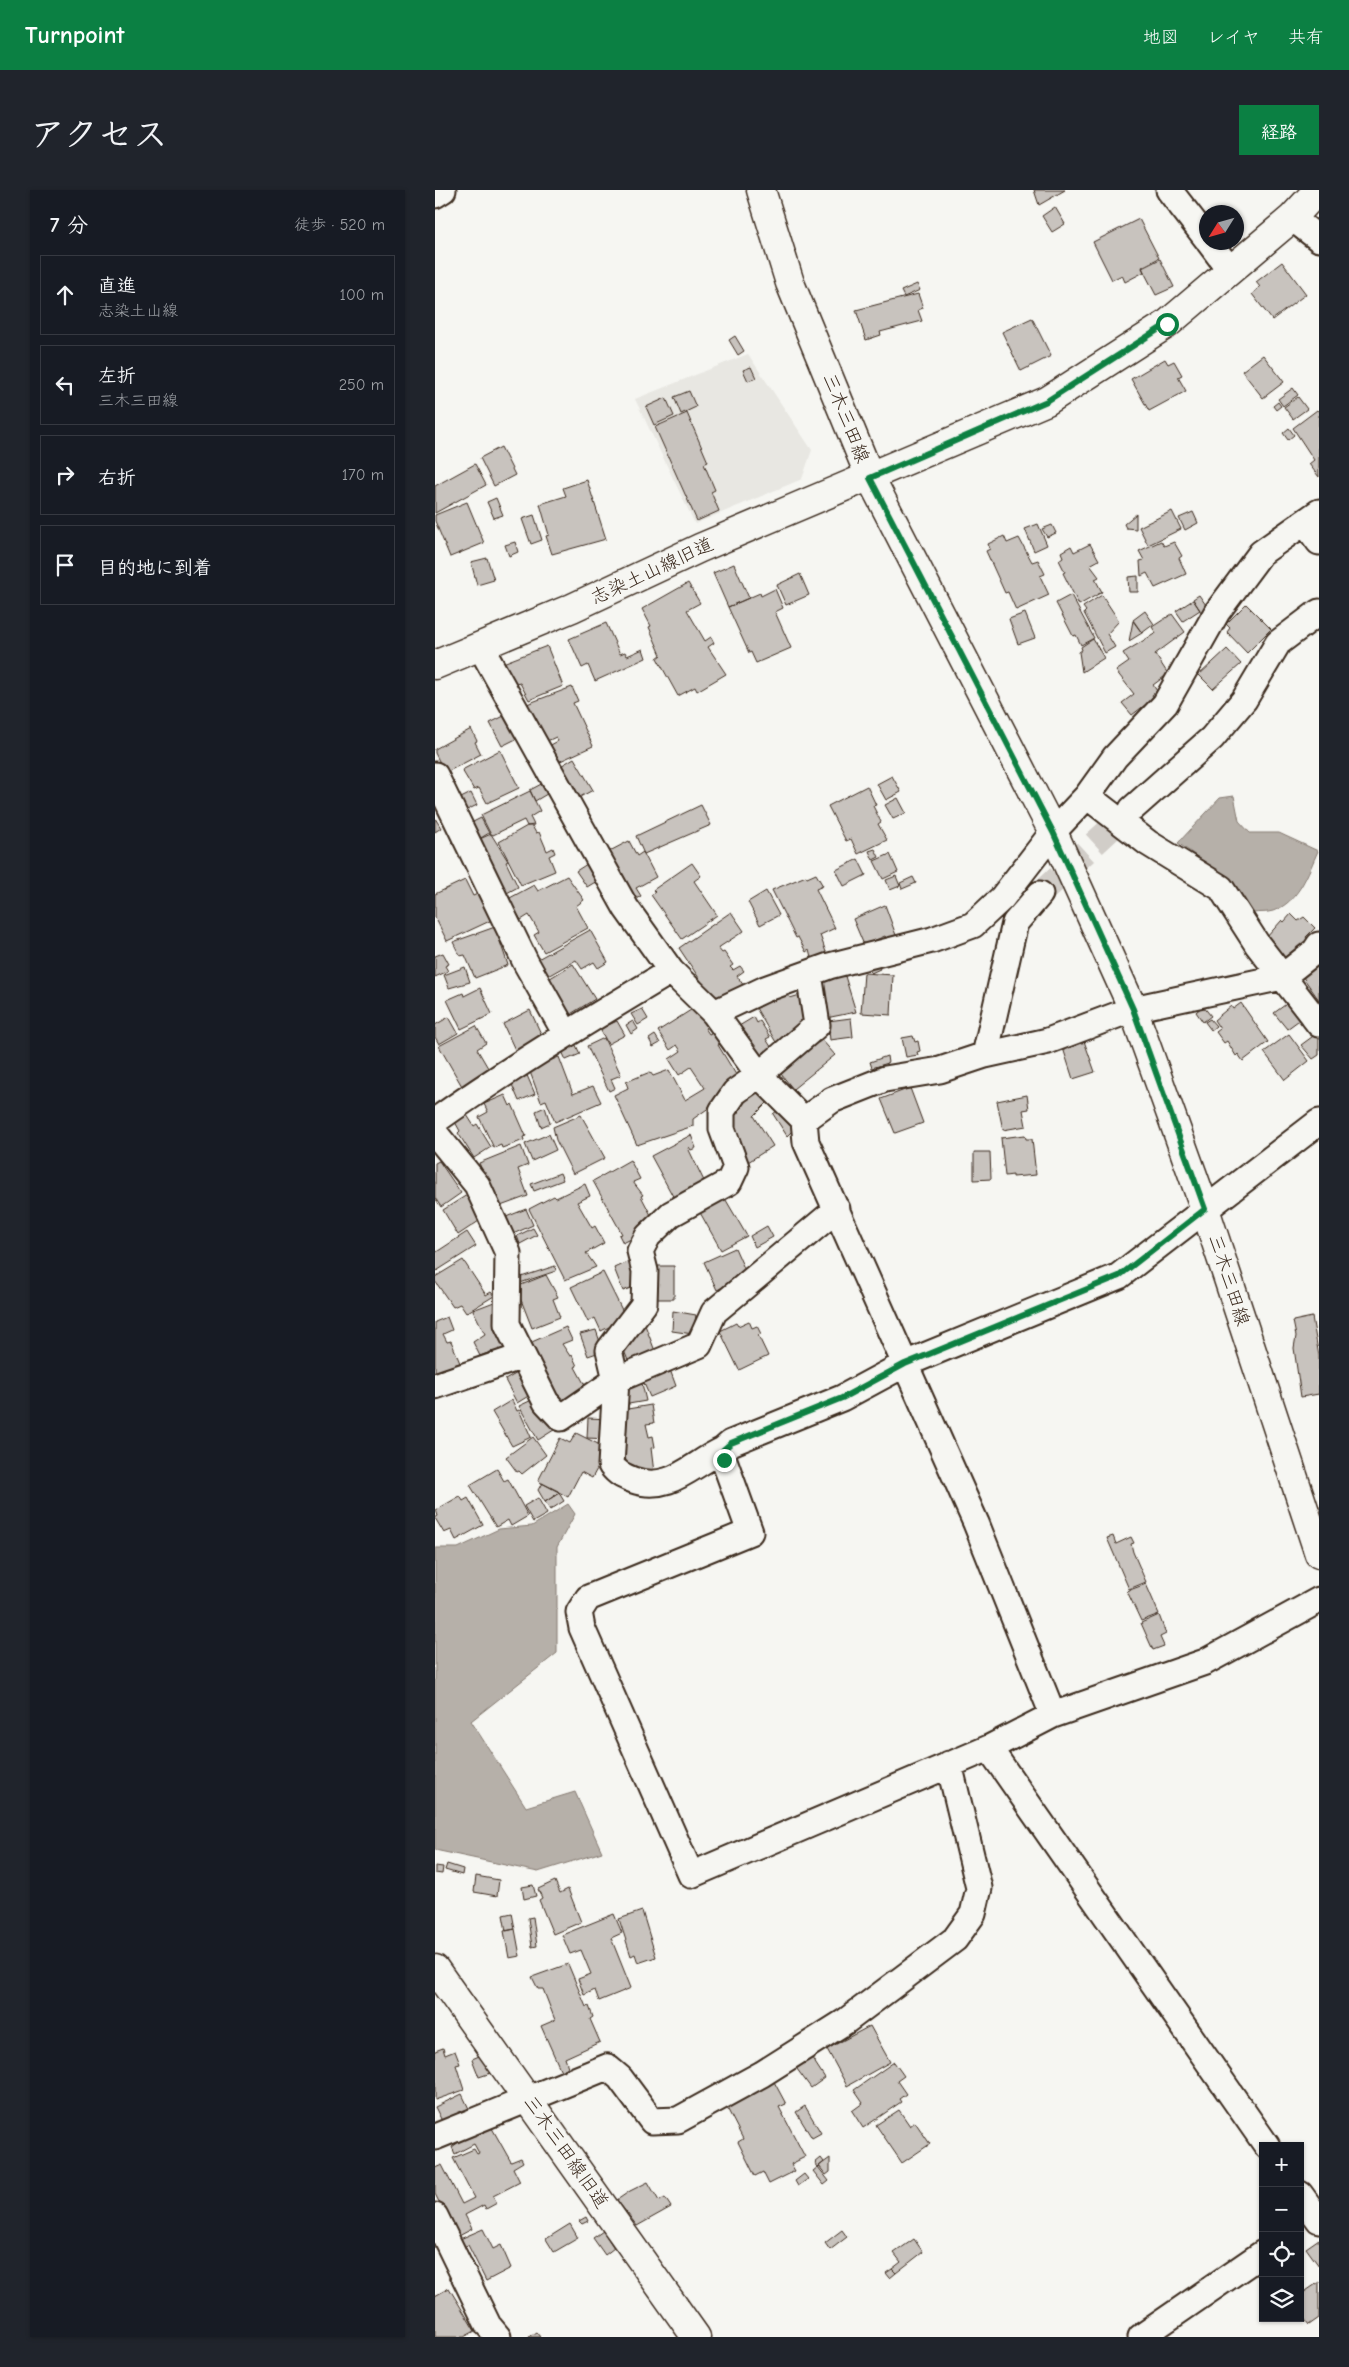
<!DOCTYPE html>
<html lang="ja">
<meta charset="utf-8">
<style>
body{margin:0;font-family:"Comic Neue","Klee One",sans-serif;background:#20242c;color:#f1f3f6}
.controls{position:absolute;right:15px;bottom:15px;display:grid;overflow:hidden;border-radius:0px;box-shadow:0 1px 4px #0004}
.controls button{width:45px;height:45px;display:grid;place-items:center;padding:0;border:0;border-bottom:1px solid #363941;background:#171b24;color:#f1f3f6;font:25px sans-serif}
.compass{position:absolute;left:764px;top:15px;width:45px;height:45px;border-radius:50%;background:#171b24;box-shadow:0 1px 4px #0004;rotate:233deg}
.stop{position:absolute;width:15px;height:15px;margin:-11px;border:4px solid #0b8043;border-radius:50%;background:#fff}
.stop.end{background:#0b8043;border-color:#fff;box-shadow:0 1px 5px #0008}
.list{margin:0;padding:0;list-style:none}
h2{display:flex;justify-content:space-between;align-items:center;height:65px;margin:0;padding:0 20px;font-size:21px}
h2 small{font-size:16px;font-weight:400;color:#9ea1a6}
.list li{display:grid;grid-template-columns:32px 1fr auto;gap:15px;align-items:center;box-sizing:border-box;height:80px;margin:0 10px 10px;padding:0 10px;border:1px solid #363941;border-radius:0px}
.list b{display:block;font-size:19px;white-space:nowrap}
.list p{margin:0;font-size:16px;white-space:nowrap;color:#9ea1a6}
.list em{font-size:16px;font-style:normal;color:#9ea1a6}
.icon{flex:none;width:28px;height:28px;fill:none;stroke:currentColor;stroke-width:2;stroke-linecap:round;stroke-linejoin:round}
.map{position:relative;flex:none;width:884px;height:2147px;overflow:hidden;border-radius:0px}
header{display:flex;align-items:center;gap:30px;box-sizing:border-box;height:70px;padding:0 25px;background:#0b8043;color:#fff}
header strong{font-size:24px}
nav{display:flex;gap:28px;margin-inline-start:auto;font-size:18px}
.intro{display:flex;align-items:center;justify-content:space-between;box-sizing:border-box;height:120px;padding:0 30px}
h1{margin:0;font-size:35px}
.button{padding:12px 22px;border-radius:0px;background:#0b8043;color:#fff;font-size:18px;font-weight:700}
main{display:flex;gap:30px;padding:0 30px}
aside{flex:1;background:#171b24;border-radius:0px;box-shadow:0 1px 4px #0004}
.map>svg:first-child{display:block}
</style>
<header>
<strong>Turnpoint</strong>
<nav><a>地図</a><a>レイヤ</a><a>共有</a></nav>
</header>
<div class="intro"><h1>アクセス</h1><a class="button">経路</a></div>
<main>
<aside>
<h2>7 分<small>徒歩 · 520 m</small></h2>
<ul class="list">
<li><svg class="icon" aria-label="ahead" viewBox="0 0 24 24"><path d="M12 20V5M6 11l6-6 6 6"/></svg><div><b>直進</b><p>志染土山線</p></div><em>100 m</em></li>
<li><svg class="icon" aria-label="left" viewBox="0 0 24 24"><path d="M17 20v-9H6M10 6l-5 5 5 5"/></svg><div><b>左折</b><p>三木三田線</p></div><em>250 m</em></li>
<li><svg class="icon" aria-label="right" viewBox="0 0 24 24"><path d="M7 20v-9h11M14 6l5 5-5 5"/></svg><div><b>右折</b></div><em>170 m</em></li>
<li><svg class="icon" aria-label="arrive" viewBox="0 0 24 24"><path d="M6 21V4h12l-3 4 3 4H6"/></svg><div><b>目的地に到着</b></div></li>
</ul>
</aside>
<div class="map">
<svg width="884" height="2147" viewBox="0 0 884 2147">
<rect width="100%" height="100%" fill="#f6f6f2"/>
<filter id="ink" filterUnits="userSpaceOnUse"><feTurbulence type="fractalNoise" baseFrequency=".02" numOctaves="2"/><feDisplacementMap in="SourceGraphic" scale="10" xChannelSelector="R" yChannelSelector="G"/><feConvolveMatrix kernelMatrix="1 2 1 2 8 2 1 2 1" color-interpolation-filters="sRGB"/></filter>
<g filter="url(#ink)">
<path fill="#e8e7e2" d="M313,164L377,260L367,289L260,334L200,209Z"/>
<path fill="#b6b0a9" stroke="#857a71" d="M799,606L804,631L815,643H844L883,661C873,683 864,712 838,721C832,723 824,722 818,723L792,688L743,653L785,608Z
M133,1314L140,1324L122,1357V1463L36,1531L91,1617L140,1602L167,1662L103,1682L0,1660V1358H23L64,1339L97,1336Z"/>
<path fill="#c8c3be" stroke="#3b2a1e" d="M599,0H630L604,15Z
M620,17L630,34L617,42L607,26Z
M704,29L724,68L707,77L709,82L690,92L687,85L677,90L658,52Z
M725,69L739,97L721,105L707,78Z
M847,72L871,104L837,130L817,104L825,97L821,92Z
M482,94L485,100L469,107L466,101Z
M483,104L488,118L483,120L487,131L445,142L446,145L431,150L421,120Z
M597,128L616,166L586,181L567,142Z
M300,146L309,161L303,165L294,150Z
M828,165L849,192L828,208L807,181Z
M730,169L733,174L739,171L747,185L743,187L751,201L714,221L696,189Z
M316,177L321,188L313,191L308,180Z
M858,198L863,205L848,216L843,209Z
M254,201L261,217L246,224L239,207Z
M863,207L872,219L858,229L849,217Z
M231,208L239,226L219,235L211,217Z
M843,212L846,216L841,220L838,216Z
M882,220L884,222V287L874,274L879,270L858,238Z
M252,223L273,272L269,274L280,300L276,302L284,321L262,331L220,237Z
M854,238L859,245L853,250L848,243Z
M66,257L80,285L59,296L45,268Z
M40,274L51,295L0,323V296Z
M152,290L171,349L117,364L111,346L114,345L105,314L131,306L128,298Z
M61,308L68,325L59,328L52,312Z
M32,312L49,353L15,367L0,331V325Z
M737,321L746,339L713,355L704,337Z
M758,322L763,333L750,340L744,328Z
M701,324V339L691,338L689,334Z
M99,325L107,350L96,354L87,329Z
M603,334L612,355L599,361L590,339Z
M617,335L621,343L612,347L607,339Z
M569,346L572,353L584,348L597,372L603,370L610,384L605,386L614,405L581,420L573,402L570,403L551,361L555,359L553,354Z
M726,351L729,356L739,352L747,366L744,368L751,384L720,398L712,383L706,386L705,371L709,370L704,361Z
M80,352L83,362L74,366L70,355Z
M655,354L664,370L655,375L664,387L660,389L667,402L644,415L628,383L630,382L624,370L628,367L626,362L636,356L639,362Z
M52,368L59,390L42,395L36,372Z
M299,374L314,408L293,417L278,383Z
M365,384L374,405L351,415L342,395Z
M703,386V402H694L693,387Z
M253,393L265,413L252,420L270,451L276,447L279,453L273,457L291,484L262,501L260,497L243,506L222,468L226,465L214,437L216,436L207,419Z
M340,399L348,418L340,422L356,458L321,473L316,462L314,463L293,417L325,403L326,406Z
M636,405L659,448L646,455L641,445L638,446L621,413Z
M667,405L684,431L672,444L680,457L670,463L649,423L651,421L648,417Z
M764,405L773,418L766,422L758,409Z
M758,410L765,420L748,431L741,421Z
M811,414L836,439L812,463L792,442L795,438L791,434Z
M710,421L719,434L707,443L698,430Z
M590,423L600,448L583,454L574,429Z
M737,424L750,442L720,464L733,484L718,495L722,501L717,505L719,508L697,525L687,513L699,504L681,481L694,472L688,463L721,443L717,437Z
M698,431L707,443L694,451Z
M171,433L185,464L190,462L192,466L208,459L211,468L160,491L153,475L147,478L134,449Z
M658,449L669,468L647,482L644,462L647,460L646,457Z
M112,456L128,496L94,510L85,493L77,495L68,473Z
M792,459L806,474L778,499L764,485Z
M137,497L143,511L138,513L158,556L121,573L114,556L123,551L121,547L110,552L92,514Z
M73,524L85,547L67,556L55,533Z
M36,539L42,551L40,552L46,564L10,583L0,563V559Z
M65,560L84,598L52,613L44,598L39,600L27,580Z
M139,568L158,600L143,608L124,577Z
M457,586L466,602L451,610L442,594Z
M112,591L117,601L100,611L95,600Z
M432,596L441,615L438,616L446,632L443,634L452,650L423,664L416,649L411,651L393,616Z
M95,601L105,621L95,627L99,635L92,636L89,630L58,645L55,643L46,625Z
M36,603L42,615L30,621L24,609Z
M463,608L471,623L458,629L450,615Z
M266,615L276,635L209,664L201,646Z
M0,628L6,638L0,642Z
M46,628L54,643L41,651L32,635Z
M92,636H97L101,643L104,642L112,661L118,658L120,663L114,666L120,681L86,695L64,652Z
M676,640L679,646L664,653L661,647Z
M56,644L73,671L71,672L83,697L70,704L40,651Z
M194,651L202,666L208,662L221,687L201,698L206,706L197,711L171,663Z
M440,659L444,667L438,670L434,661Z
M455,664L463,682L448,689L439,671Z
M423,669L431,685L409,696L401,680Z
M257,673L266,686L259,691L282,725L247,749L216,705L220,702L218,700Z
M152,674L162,691L152,697L141,681Z
M381,684L388,696L381,699L400,738L385,745L393,768L377,772L374,760L371,762L363,747L361,748L337,700L371,686L372,688Z
M132,686L149,710L141,716L153,738L109,762L99,745L104,742L94,725L86,730L73,709L99,695L103,701Z
M461,686L465,696L455,700L451,690Z
M478,687L481,693L467,699L465,693Z
M30,690L38,706L45,703L57,730L12,751L0,727V704Z
M331,701L344,725L325,735L313,712Z
M450,715L462,748L452,749L450,746L429,755L418,729Z
M296,722L309,741L283,758L287,763L289,762L298,775L295,777L298,780L305,776L309,781L302,786L311,799L282,815L244,758Z
M856,724L863,731L869,727L880,738L871,747L873,750L854,769L852,767L846,772L831,748L847,730L849,732Z
M60,737L73,775L40,788L30,765L25,766L18,752Z
M155,740L173,772L163,778L159,772L147,779L141,770L111,787L101,770Z
M8,763L14,774L10,776L13,781L0,787V766Z
M884,770V810L865,783Z
M442,772L445,779L436,783L433,776Z
M138,774L160,809L134,825L112,790Z
M30,777L35,792L14,798L9,785Z
M409,783L421,822L391,828L385,790Z
M429,783L458,785L456,825L426,823Z
M45,798L57,824L26,839L12,810L28,803L29,806Z
M351,801L355,808L365,805L371,815L366,818L367,821L375,836L342,854L321,818Z
M854,812L867,828L852,839L839,823Z
M806,813L833,852L808,871L803,864L801,866L792,851L789,853L781,842L785,839L779,830L796,816L798,819Z
M768,816L776,826L768,832L761,822Z
M259,818L273,836L270,838L274,844L278,842L286,853L283,855L303,888L285,910L258,929V936L202,955L179,905L193,898L191,892L215,882L218,886L234,880L250,910L270,898L256,877L244,885L234,869L246,861L242,855L235,860L223,841Z
M207,819L213,829L203,835L196,824Z
M95,820L108,848L81,862L68,834Z
M14,827L23,843L4,854L0,847V835Z
M319,827L322,833L325,831L335,847L331,849L342,866L328,876L304,836Z
M416,828L418,847L395,850L393,831Z
M775,829L781,836L776,840L770,832Z
M182,831L190,845L173,854L165,839Z
M198,831L203,839L196,844L191,835Z
M41,836L51,853L42,859L56,883L28,898L4,856Z
M854,844L874,871L850,890L829,862Z
M881,844L884,848V865L878,869L866,855Z
M220,845L225,853L218,857L214,849Z
M478,846L480,852L483,851L485,861L482,862L483,865L471,867L467,848Z
M169,848L186,885L176,889L180,898L174,901L152,856Z
M380,849L383,853L387,850L400,865L358,899L342,879Z
M139,851L145,864L131,870L125,857Z
M649,851L660,882L638,889L628,858Z
M452,866L453,873L437,878L435,872Z
M124,867L138,904L158,896L166,912L120,932L111,910L106,912L94,879Z
M91,883L100,904L84,911L75,890Z
M320,896L334,911L319,926L338,956L313,972L293,936L296,919Z
M475,898L488,933L460,943L446,909Z
M70,905L75,916L77,914L91,946L88,947L89,950L67,958L66,955L59,958L44,927L53,922L49,914Z
M592,905L594,919L588,920L591,936L568,940L562,911Z
M110,917L115,933L106,937L101,921Z
M347,917L360,938L352,946L338,924Z
M32,925L39,936L42,934L56,957L39,968L23,943L25,941L20,932Z
M146,925L170,968L138,984L121,950L118,937Z
M114,944L121,960L97,971L90,954Z
M256,945L261,958L256,960L254,957L253,958L270,993L240,1010L216,966Z
M590,945L591,949H597L601,985L578,987V985L570,986L566,948Z
M86,956L93,975L83,979L93,1006L63,1017L44,973Z
M539,962H555L556,989L539,990Z
M195,970L205,989L198,992L208,1005L206,1006L217,1027L204,1045L188,1053L184,1045L187,1044L158,991Z
M4,971L26,1003L6,1017L0,1008V973Z
M125,983L128,990L99,1001L96,994Z
M150,994L155,1006L142,1012L157,1038L160,1036L169,1053L151,1063L161,1077L130,1090L94,1019L119,1006L121,1008Z
M32,1005L47,1029L23,1045L8,1020Z
M288,1005L312,1046L286,1060L263,1019Z
M91,1019L98,1035L78,1044L71,1027Z
M332,1036L338,1047L320,1057L315,1046Z
M98,1038L102,1045L85,1054L82,1046Z
M32,1042L41,1056L0,1082V1063Z
M300,1058L312,1085L282,1100L269,1072Z
M28,1070L51,1105L56,1102L59,1106L31,1123L25,1114L18,1117L0,1091V1087Z
M194,1071L203,1095L188,1101L179,1078Z
M120,1076L121,1081L82,1094L80,1089Z
M217,1076H239V1109H218Z
M168,1082L190,1126L188,1130L166,1141L160,1128L153,1132L136,1097Z
M111,1085L123,1107L118,1109L125,1127L97,1138L81,1097Z
M59,1112L72,1157L61,1165L58,1161L45,1166L38,1152L50,1144L38,1120Z
M238,1121L261,1125L258,1144L237,1141Z
M12,1127L17,1140L8,1144L12,1152L16,1151L25,1173L0,1182V1132Z
M877,1127L884,1166V1204L866,1207L859,1158L861,1146L858,1131Z
M314,1131L317,1138L322,1136L326,1144L323,1145L333,1166L304,1180L285,1141L301,1133L303,1136Z
M210,1135L220,1161L194,1173L186,1153L201,1147L198,1140Z
M131,1137L137,1150L127,1154L135,1166L137,1165L142,1176L140,1177L152,1199L121,1215L90,1155Z
M161,1140L168,1161L153,1166L145,1144Z
M234,1177L241,1196L215,1207L207,1189Z
M84,1182L95,1205L82,1213L70,1190Z
M206,1189L211,1211L188,1215V1196Z
M99,1209L122,1238L103,1250L84,1216Z
M77,1210L82,1221L84,1220L96,1247L77,1256L57,1222Z
M216,1215L219,1233L211,1234L214,1247L218,1246L220,1257L216,1258L219,1283L192,1277L188,1254L191,1253L187,1220Z
M153,1228L174,1229L173,1249L152,1248Z
M141,1243L173,1259L157,1288L146,1282L133,1307L103,1291L125,1248L135,1253Z
M98,1247L111,1265L87,1284L84,1281L82,1282L71,1267Z
M62,1279L69,1291L73,1289L93,1326L76,1336L73,1330L61,1337L35,1295Z
M107,1293L123,1301L124,1303L110,1312L103,1300Z
M124,1303L129,1311L115,1320L110,1312Z
M25,1306L28,1311L33,1308L48,1335L21,1350L16,1340L9,1343L0,1328L3,1326L1,1320Z
M103,1308L112,1324L98,1332L89,1316Z
M678,1346L681,1354L696,1347L699,1353L696,1354L698,1362L711,1392L694,1399L672,1348Z
M711,1394L724,1424L706,1431L692,1401Z
M724,1425L731,1444L725,1447L729,1456L718,1460L706,1433Z
M12,1674L28,1679L27,1685L10,1680Z
M0,1676L8,1677L7,1684L0,1683Z
M41,1686L64,1690L62,1706L39,1702Z
M120,1691L125,1703L133,1699L146,1732L118,1744L104,1710L107,1708L103,1699Z
M98,1695L101,1706L89,1709L87,1697Z
M207,1721L221,1767L203,1773L200,1764L196,1766L184,1729Z
M77,1723L80,1739L71,1741L68,1725Z
M179,1724L187,1743L176,1748L196,1798L164,1811L160,1800L149,1805L143,1789L156,1784L146,1760L135,1764L127,1745Z
M98,1727L102,1756L97,1757L93,1728Z
M80,1739L85,1766L74,1768L69,1741Z
M133,1774L151,1817L154,1816L158,1827L155,1829L165,1852L130,1868L133,1877L126,1881L106,1836L120,1830L108,1799H103L97,1787Z
M435,1836L455,1872L412,1896L392,1859Z
M8,1858L10,1865L20,1861L25,1874L21,1875L29,1900L0,1910V1861Z
M49,1864L56,1883L44,1887L37,1869Z
M375,1865L390,1888L376,1898L359,1875Z
M459,1872L469,1886L462,1891L471,1904L464,1909L466,1912L428,1938L417,1921L428,1913L419,1900Z
M337,1888L351,1914L344,1917L370,1967L356,1974L360,1981L334,1994L328,1982L320,1986L303,1952L308,1949L291,1916Z
M27,1904L36,1923L9,1935L0,1917Z
M370,1916L386,1943L377,1948L361,1922Z
M464,1920L475,1936L480,1932L495,1954L467,1973L441,1935Z
M53,1931L76,1972L86,1968L88,1972L78,1978L85,1992L58,2006L62,2013L51,2019L49,2015L30,2025L37,2039L22,2047L0,2004V1978L7,1975L27,2014L39,2008L18,1968L39,1959L42,1964L44,1963L39,1954L20,1964L17,1957Z
M386,1968L389,1972L383,1977L380,1973Z
M395,1968V1982L391,1985L384,1976Z
M383,1977L394,1991L389,1995L378,1981Z
M369,1984L373,1989L363,1996L360,1991Z
M213,1992L224,2011L230,2008L236,2017L202,2036L182,2010L195,2001Z
M151,2027L153,2031L147,2034L144,2031Z
M135,2034L143,2048L119,2062L111,2049Z
M48,2039L58,2059L66,2055L76,2078L51,2091L33,2055L28,2057L25,2049Z
M407,2040L412,2047L395,2060L390,2053Z
M168,2041L179,2058L170,2065L158,2048Z
M479,2049L488,2062L461,2083L457,2079L466,2072L459,2063Z
M884,2049V2076L871,2058Z
M457,2079L461,2083L455,2088L451,2083Z
M884,2092V2128L874,2135L865,2123V2105Z
M14,2098L40,2141L29,2147H0V2106Z
M101,2142L105,2147H93Z"/>
<g fill="none" stroke-linecap="round" stroke-linejoin="round">
<path stroke="#d1cdc8" stroke-width="25" stroke-dasharray="25 12" stroke-linecap="butt" d="M605,704L697,619"/>
<defs>
<path id="street" d="M734,0L772,49
M0,5L8,0
M857,28L884,49
M774,52L795,80
M870,333L884,352
M45,456L191,718L236,781L279,823L324,885L369,930L371,952L541,1333L618,1525
M0,585L91,773L131,844
M652,606L713,653L786,698L822,754L884,834
M697,619L777,548L809,510L843,453L884,422
M279,823L330,799L394,776L497,750L538,735L567,708L618,642L652,606L680,567L730,514L782,422L826,363L884,322
M550,865L580,733L605,704
M369,930L397,910L450,889L505,880L550,865L613,851L698,819L847,787L880,761L884,755
M0,931C76,877 156,829 236,781
M884,932L684,1086L470,1174L407,1208L296,1253L288,1260L289,1270L315,1342L153,1408L144,1422L147,1438L256,1685L554,1558L618,1525L770,1472L884,1410
M0,943L42,995L73,1063L72,1134L111,1212L126,1228L181,1190L264,1155L279,1122L402,1019
M0,1196L88,1166
M288,1260C257,1274 235,1303 198,1290C188,1286 183,1284 176,1275L181,1190L174,1160L209,1114L210,1081L205,1061L213,1046L236,1024L294,992L301,977L287,939V921L300,902L324,885L382,835L374,784
M554,1558L832,1956
M0,1947L172,1877L185,1888L217,1931L243,1930L327,1884L411,1831L520,1749L538,1724L544,1698L514,1574
M865,2004L884,2030
M0,2026L53,2135L63,2147
M706,2147L828,2063"/>
<path id="secondary" d="M0,475L137,418L265,358L612,211L732,134L857,28L883,0
M0,1779L261,2147"/>
<path id="primary" d="M326,0L355,93L435,287L618,642L698,819L770,1019L884,1364"/>
</defs>
<use href="#street" stroke="#3b2a1e" stroke-width="29"/>
<use href="#secondary" stroke="#3b2a1e" stroke-width="31"/>
<use href="#primary" stroke="#3b2a1e" stroke-width="31"/>
<use href="#street" stroke="#f6f6f2" stroke-width="25"/>
<use href="#secondary" stroke="#f6f6f2" stroke-width="28"/>
<use href="#primary" stroke="#f6f6f2" stroke-width="28"/>
</g>
</g>
<g fill="none" stroke-linecap="round" stroke-linejoin="round" filter="url(#ink)">
<path stroke="#0b8043" stroke-width="6" d="M289,1270L288,1260L296,1253L407,1208L470,1174L684,1086L770,1019L698,819L618,642L435,288L612,211L732,134"/>
</g>
<g text-anchor="middle" dominant-baseline="central" stroke-width="4.5" stroke-linejoin="round" paint-order="stroke">
<g font-size="19" fill="#3b2a1e" stroke="#f6f6f2">
<text transform="translate(411 228) rotate(68)">三木三田線</text>
<text transform="translate(217 381) rotate(-25)">志染土山線旧道</text>
<text transform="translate(794 1090) rotate(72)">三木三田線</text>
<text transform="translate(131 1962) rotate(55)">三木三田線旧道</text>
</g>
</g>
</svg>
<div class="controls">
<button>+</button>
<button>−</button>
<button><svg class="icon" aria-label="locate" viewBox="0 0 24 24"><circle cx="12" cy="12" r="6"/><path d="M12 2v4M12 18v4M2 12h4M18 12h4"/></svg></button>
<button><svg class="icon" aria-label="layers" viewBox="0 0 24 24"><path d="M12 4l9 5-9 5-9-5zM3 14l9 5 9-5"/></svg></button>
</div>
<svg class="compass" viewBox="-18 -18 36 36"><path d="M0-13l5 13h-10z" fill="#e53935"/><path d="M0 13l5-13h-10z" fill="#9ea1a6"/></svg>
<div class="stop" style="left:732px;top:134px"></div>
<div class="stop end" style="left:289px;top:1270px"></div>
</div>
</main>
